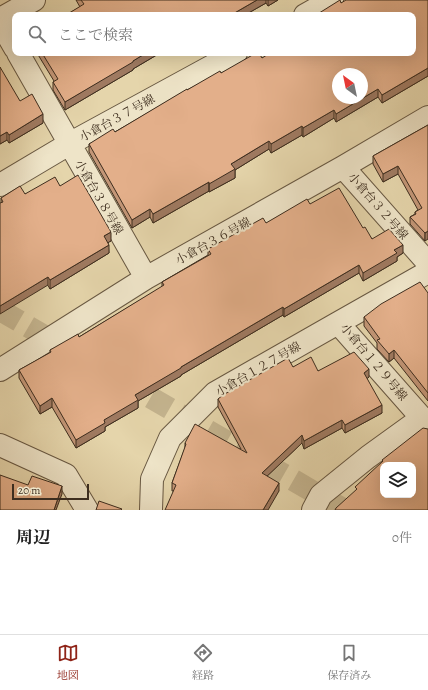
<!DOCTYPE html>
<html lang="ja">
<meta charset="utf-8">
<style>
body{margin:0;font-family:Alegreya,"Noto Serif JP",serif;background:#f6f6f6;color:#222}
.controls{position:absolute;right:12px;bottom:12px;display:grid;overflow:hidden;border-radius:8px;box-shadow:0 4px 16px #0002}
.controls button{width:36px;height:36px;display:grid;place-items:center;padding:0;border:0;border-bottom:1px solid #e0e0e0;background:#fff;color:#222;font:20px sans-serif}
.compass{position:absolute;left:332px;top:68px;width:36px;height:36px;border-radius:50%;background:#fff;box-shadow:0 4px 16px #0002;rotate:327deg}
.scale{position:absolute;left:12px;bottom:10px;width:77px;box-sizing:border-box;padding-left:4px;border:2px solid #3e2e1f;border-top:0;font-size:11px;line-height:14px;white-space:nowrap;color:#3e2e1f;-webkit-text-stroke:3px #eee4c8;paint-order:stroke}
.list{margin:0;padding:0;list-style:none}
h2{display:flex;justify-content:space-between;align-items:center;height:52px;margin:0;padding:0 16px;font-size:17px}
h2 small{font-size:13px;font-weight:400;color:#767676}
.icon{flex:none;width:22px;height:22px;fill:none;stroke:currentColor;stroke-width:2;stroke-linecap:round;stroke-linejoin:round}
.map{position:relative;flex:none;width:428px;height:510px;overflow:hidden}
.search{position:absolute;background:#fff;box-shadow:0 4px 16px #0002;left:12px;right:12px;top:12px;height:44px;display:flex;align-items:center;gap:10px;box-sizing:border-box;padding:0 14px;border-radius:8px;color:#767676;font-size:15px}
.sheet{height:124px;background:#fff}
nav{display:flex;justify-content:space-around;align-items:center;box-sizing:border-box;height:56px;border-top:1px solid #e0e0e0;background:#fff;font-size:11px;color:#767676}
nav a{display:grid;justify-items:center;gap:2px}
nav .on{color:#8f2418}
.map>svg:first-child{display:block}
</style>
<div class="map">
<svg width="428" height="510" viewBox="0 0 428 510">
<rect width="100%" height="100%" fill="#e5d5ab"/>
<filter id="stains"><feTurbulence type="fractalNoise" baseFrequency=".005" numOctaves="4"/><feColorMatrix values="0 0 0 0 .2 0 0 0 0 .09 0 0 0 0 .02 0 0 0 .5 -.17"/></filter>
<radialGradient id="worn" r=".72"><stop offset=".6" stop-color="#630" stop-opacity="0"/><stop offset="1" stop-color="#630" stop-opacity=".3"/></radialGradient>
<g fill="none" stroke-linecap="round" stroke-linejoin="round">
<path stroke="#c4b48f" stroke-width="22" stroke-dasharray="22 11" stroke-linecap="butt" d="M0,310L65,348
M122,381L345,510"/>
<defs>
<path id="minor" d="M305,15L332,0
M0,19L34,0
M0,22L15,48
M18,53L146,278
M343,167L428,263
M0,185L69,144L236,53
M428,272L338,323L428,425
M0,370L146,278L343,167L428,117
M0,445L66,475L87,510
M151,510L152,479L170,438L215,393L338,323
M313,510L321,495L368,457L422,418"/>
</defs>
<use href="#minor" stroke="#685842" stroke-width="24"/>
<use href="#minor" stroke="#eee4c8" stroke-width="22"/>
</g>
<path fill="#c39677" stroke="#3e2e1f" d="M76,0H278L268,6L266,3L245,15H66L80,7Z
M428,0V76L382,103L378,97L336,122L334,118L303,137L302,135L271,153L269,149L235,170V178L209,192V191L153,223L150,217L132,228L89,152V144L115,132L187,90L221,73L262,58L413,53L341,3Z
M37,53H160L133,69V70L65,110L53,90V82L54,81Z
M20,101L43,123L9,143L7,140L0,144Z
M428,125L425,241L410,224V217L415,214V212L418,210L398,174L383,182L373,164V156Z
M60,186L111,241L108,242L109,253L50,289L1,203V198L25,194Z
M310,204L363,228L372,239L403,253L397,257V261L363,281L359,273L284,317L283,315L181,375V376L138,401V408L105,427V431L76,448L52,407L40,414L19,378V370L50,353V350L79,337L162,287V282L208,255V249Z
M428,293V401L394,358L389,362L377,349V343L364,326V317Z
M293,367L318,371L369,377L367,379L382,413L345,433L342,428L304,449L302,443L267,476L279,491H172V483L185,448V443L241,449L218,407V399Z"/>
<path fill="#9f7a61" stroke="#3e2e1f" d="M257,0H266V3L245,15H231Z
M268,0H278L268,6Z
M146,53H160L133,69V70L65,110V102Z
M428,68V76L382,103V95Z
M378,89V97L336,122V114Z
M334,110V118L303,137V128Z
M43,114V123L9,143V135Z
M302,126V135L271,153V144Z
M7,132V140L0,144V136Z
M269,141V149L235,170V178L209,192V184L231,164Z
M398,166V174L383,182V174Z
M209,182V191L153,223V214Z
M150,209V217L132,228V220Z
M428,231V239L425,241V233Z
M111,232V241L104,245V236Z
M109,245V253L50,289V280Z
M403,245V253L397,257V261L363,281V273L394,250Z
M359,265V273L284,317V309Z
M48,277V285L0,314V306Z
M283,307V315L181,375V376L138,401V408L105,427V431L76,448V440L104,420L135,395L181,367Z
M394,350V358L389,362V354Z
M369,369V377L364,381V373Z
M52,398V407L40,414V406Z
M382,405V413L345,433V425Z
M342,420V428L304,449V441Z
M302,435V443L262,481V473Z
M279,483V491L268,510H263Z
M62,486V494L56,510H54Z"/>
<path fill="#e3af8a" stroke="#3e2e1f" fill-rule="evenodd" d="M81,0H257L231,15H66L84,4Z
M340,0L341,3L346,0H428V68L382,95L378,89L336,114L334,110L303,128L302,126L271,144L269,141L231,164L235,169L209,184V182L153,214L150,209L132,220L89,144L113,129L115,132L187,89V90L220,71L221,73L256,53H259L262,58L270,53H413V15H316ZM338,74H362V98H338Z
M42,53H146L133,61V62L65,102L53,82L58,79Z
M0,67L20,101L32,94L43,114L9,135L7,132L0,136Z
M428,125V231L425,233L410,217L416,214L415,212L422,208L398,166L383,174L373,156Z
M78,175L111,232L104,236L109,245L50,280L48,277L0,306V203L3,202L1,198L20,186L25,194L55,177L60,186Z
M339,188L363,228L365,227L372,239L389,229L403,245L394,250L397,253L363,273L359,265L284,309L283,307L181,367V368L135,395L138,400L104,420L105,423L76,440L52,398L40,406L19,370L51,352L50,350L78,334L79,337L164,285L162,282L211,254L208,249L263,218L266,223L307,199L310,204Z
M420,282L428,293V393L394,350L389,354L377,340L380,339L364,317L381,304Z
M354,352L369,369L364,373L382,405L345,425L342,420L304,441L302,435L262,473L279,483L263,510H165L176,485L172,483L186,444L185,443L195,424L247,453L218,399L223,395L288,358L293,367L311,357L318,371Z
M423,428L428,429V510H335L336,508L357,489L355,487L383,461L382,460ZM383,465H413V495H383Z
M0,475L28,485L32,476L62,486L54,510H0Z
M99,501L122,509L121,510H96Z"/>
<g text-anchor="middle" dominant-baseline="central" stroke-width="4" stroke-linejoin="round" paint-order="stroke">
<g font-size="12" fill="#3e2e1f" stroke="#eee4c8">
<text transform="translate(117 118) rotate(-29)">小倉台３７号線</text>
<text transform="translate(99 197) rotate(60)">小倉台３８号線</text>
<text transform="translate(378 206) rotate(49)">小倉台３２号線</text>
<text transform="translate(213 241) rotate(-29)">小倉台３６号線</text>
<text transform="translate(374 362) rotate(50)">小倉台１２９号線</text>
<text transform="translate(258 369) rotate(-30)">小倉台１２７号線</text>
</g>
</g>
<rect width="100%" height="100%" filter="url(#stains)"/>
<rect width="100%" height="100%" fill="url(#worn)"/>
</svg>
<div class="controls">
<button><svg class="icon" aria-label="layers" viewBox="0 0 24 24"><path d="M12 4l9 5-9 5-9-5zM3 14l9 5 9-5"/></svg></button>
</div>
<svg class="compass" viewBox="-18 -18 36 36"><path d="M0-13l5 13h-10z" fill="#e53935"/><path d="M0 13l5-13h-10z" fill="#767676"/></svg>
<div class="scale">20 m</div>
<div class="search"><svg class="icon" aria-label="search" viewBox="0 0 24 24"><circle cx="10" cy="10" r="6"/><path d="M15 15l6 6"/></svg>ここで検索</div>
</div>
<section class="sheet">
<h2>周辺<small>0件</small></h2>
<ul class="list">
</ul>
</section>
<nav>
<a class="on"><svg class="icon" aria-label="map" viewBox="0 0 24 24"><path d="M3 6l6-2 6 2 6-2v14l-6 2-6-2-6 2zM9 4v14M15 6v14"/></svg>地図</a>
<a><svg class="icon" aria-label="directions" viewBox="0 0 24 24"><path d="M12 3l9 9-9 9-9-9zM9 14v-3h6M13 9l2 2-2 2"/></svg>経路</a>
<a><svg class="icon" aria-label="saved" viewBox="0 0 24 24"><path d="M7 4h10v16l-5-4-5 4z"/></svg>保存済み</a>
</nav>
